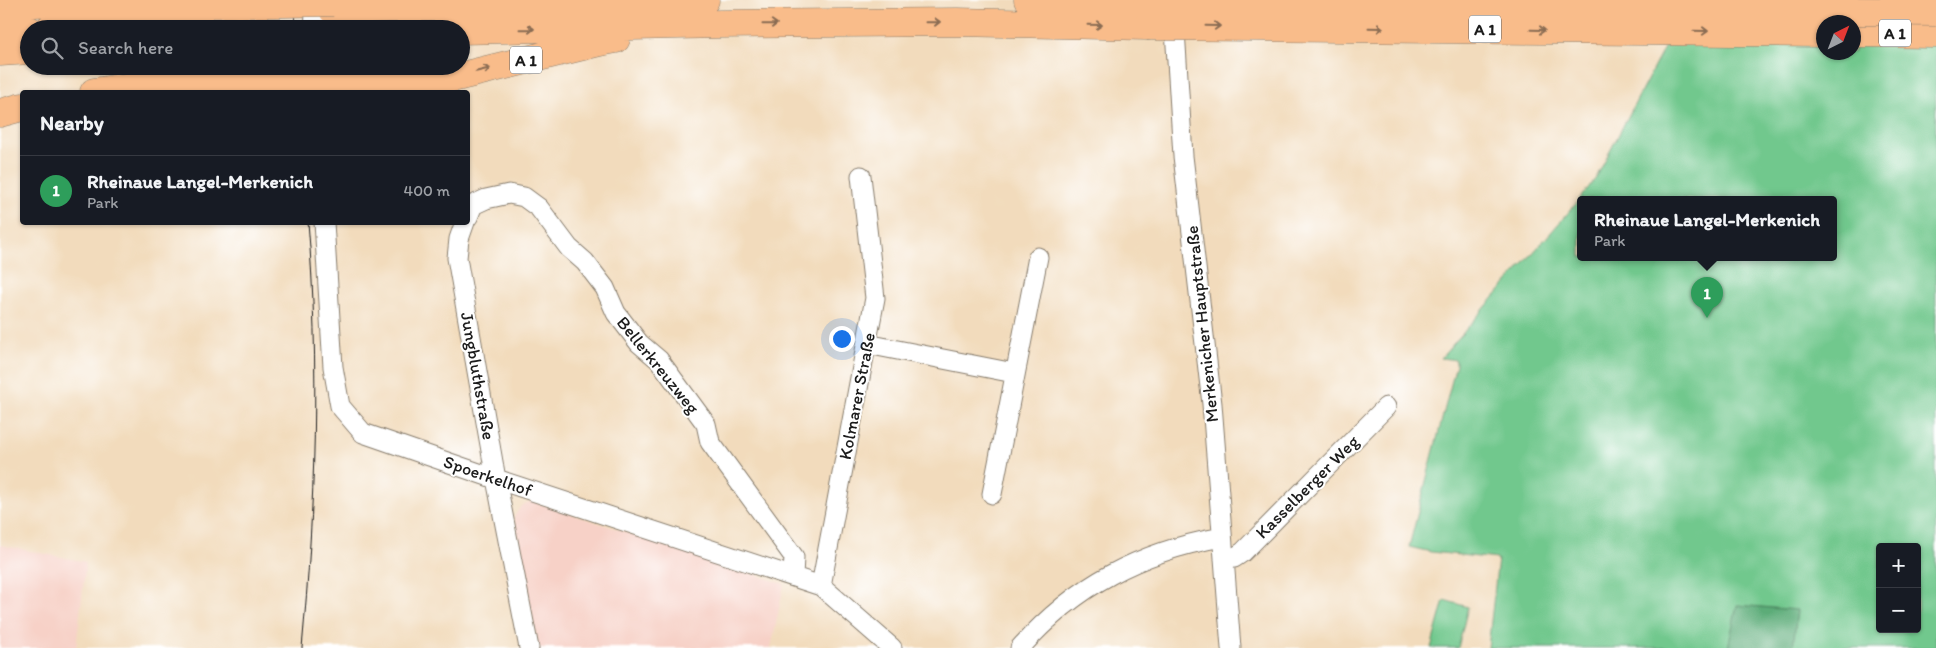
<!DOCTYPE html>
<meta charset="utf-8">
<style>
body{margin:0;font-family:Itim,sans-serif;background:#242831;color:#f1f3f6}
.controls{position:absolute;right:15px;bottom:15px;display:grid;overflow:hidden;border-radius:5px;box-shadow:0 1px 4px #0004}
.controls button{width:45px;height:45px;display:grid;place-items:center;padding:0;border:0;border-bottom:1px solid #363941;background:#171b24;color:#f1f3f6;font:25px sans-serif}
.compass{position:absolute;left:1816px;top:15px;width:45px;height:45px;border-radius:50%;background:#171b24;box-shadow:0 1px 4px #0004;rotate:42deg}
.you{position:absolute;left:841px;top:338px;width:18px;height:18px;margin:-12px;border:4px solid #fff;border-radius:50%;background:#1a73e8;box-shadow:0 0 0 8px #1a73e833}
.badge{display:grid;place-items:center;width:32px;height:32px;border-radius:50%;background:#1f6fb2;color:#fff;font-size:16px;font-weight:700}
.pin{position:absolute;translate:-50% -41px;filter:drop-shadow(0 1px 2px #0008)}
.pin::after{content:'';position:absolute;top:26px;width:18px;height:15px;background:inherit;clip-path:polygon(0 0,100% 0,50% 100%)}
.popup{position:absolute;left:1577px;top:196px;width:260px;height:65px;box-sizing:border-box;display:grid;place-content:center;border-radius:5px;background:#171b24;filter:drop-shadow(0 1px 4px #0005);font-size:16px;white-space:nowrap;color:#9ea1a6}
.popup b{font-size:19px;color:#f1f3f6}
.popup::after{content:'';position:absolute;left:50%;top:100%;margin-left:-10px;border:10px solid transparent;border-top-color:#171b24}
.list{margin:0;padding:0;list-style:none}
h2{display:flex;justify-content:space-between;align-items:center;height:65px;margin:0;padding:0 20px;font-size:21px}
h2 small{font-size:16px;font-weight:400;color:#9ea1a6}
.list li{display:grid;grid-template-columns:32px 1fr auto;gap:15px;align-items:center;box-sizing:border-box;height:70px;padding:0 20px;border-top:1px solid #363941}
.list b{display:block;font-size:19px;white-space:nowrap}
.list p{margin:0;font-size:16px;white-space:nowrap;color:#9ea1a6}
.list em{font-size:16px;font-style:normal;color:#9ea1a6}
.icon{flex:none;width:28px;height:28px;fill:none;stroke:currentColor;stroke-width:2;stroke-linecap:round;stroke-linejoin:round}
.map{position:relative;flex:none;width:1936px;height:648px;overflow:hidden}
.search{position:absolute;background:#171b24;box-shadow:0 1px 4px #0004;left:20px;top:20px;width:450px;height:55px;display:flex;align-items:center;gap:12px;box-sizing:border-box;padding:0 18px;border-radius:28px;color:#9ea1a6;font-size:19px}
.panel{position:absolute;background:#171b24;box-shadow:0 1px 4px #0004;left:20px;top:90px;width:450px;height:135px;border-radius:5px}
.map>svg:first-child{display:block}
</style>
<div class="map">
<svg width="1936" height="648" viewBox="0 0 1936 648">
<rect width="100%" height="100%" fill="#fff"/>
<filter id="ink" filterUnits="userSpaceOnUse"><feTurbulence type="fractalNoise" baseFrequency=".02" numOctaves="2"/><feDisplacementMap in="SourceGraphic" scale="10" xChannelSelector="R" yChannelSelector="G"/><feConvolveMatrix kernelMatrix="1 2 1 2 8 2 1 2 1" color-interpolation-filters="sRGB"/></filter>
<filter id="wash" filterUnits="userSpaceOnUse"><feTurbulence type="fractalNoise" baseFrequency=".0096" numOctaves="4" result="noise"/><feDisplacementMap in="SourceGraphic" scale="20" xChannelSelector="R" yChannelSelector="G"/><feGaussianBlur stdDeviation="1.12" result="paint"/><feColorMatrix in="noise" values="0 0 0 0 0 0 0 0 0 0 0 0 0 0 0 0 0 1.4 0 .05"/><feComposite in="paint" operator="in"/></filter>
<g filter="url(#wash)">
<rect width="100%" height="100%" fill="#f2dbbc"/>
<path fill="#f7d1c7" d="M532,501L784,584L771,648H538L514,517L521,506Z
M0,545L86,562L76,648H0Z"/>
<path fill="#71c88d" stroke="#467254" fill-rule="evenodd" d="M1936,0V648H1488L1498,559L1431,552L1409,547L1456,365V360L1441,358L1574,206L1596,178L1666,44ZM1824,22H1854V52H1824ZM1581,199H1833V257H1581ZM1880,547H1917V629H1880Z
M1444,600L1468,607L1458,648H1431Z"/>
<path fill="#5cac78" stroke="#3c644a" d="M1737,605L1797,610L1793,648H1728Z"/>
</g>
<g filter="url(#ink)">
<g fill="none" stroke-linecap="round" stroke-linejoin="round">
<defs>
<path id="minor" d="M1174,14L1183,156L1212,404L1231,648
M314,29L316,0
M468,217L473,205L486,199L509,194L524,197L539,208L569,248L585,262L605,288L616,313L639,343L659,360L706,424L710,442L794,557L793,576
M324,222L333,367L340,406L363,433L496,479L821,586L892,648
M465,222L459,239L457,258L496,479L529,648
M867,344L1014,373
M992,494L1038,257
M1224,559L1234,558L1243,552L1386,407
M821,586L875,298L861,176
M1020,648C1076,585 1139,552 1222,537"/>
<path id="highway" d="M1028,0L1147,5
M0,5L68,1L240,4
M333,10L705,0
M49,29L144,24L199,19
M461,30L721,24L957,22L1147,26
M0,31L29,30
M1854,33L1936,34
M0,52L29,50
M330,79L453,78L600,42L616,39
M94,92L177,79H244
M0,113L22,107"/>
</defs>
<use href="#minor" stroke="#877c6c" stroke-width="21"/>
<use href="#highway" stroke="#877c6c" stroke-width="29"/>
<use href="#minor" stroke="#fff" stroke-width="19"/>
<use href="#highway" stroke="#f9bc8a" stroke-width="28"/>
<path stroke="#1c1c1c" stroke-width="1" d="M294,0L296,29
M298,66L299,92
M302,648C315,507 320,364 308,222"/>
<defs>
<path id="highway-bridge" d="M240,4L333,2
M1147,5L1936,12
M1147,26L1824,33
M244,79H330"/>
</defs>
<use href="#highway-bridge" stroke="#877c6c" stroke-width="29" stroke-linecap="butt"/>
<use href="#highway-bridge" stroke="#f9bc8a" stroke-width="28"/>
</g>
<defs><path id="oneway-shaft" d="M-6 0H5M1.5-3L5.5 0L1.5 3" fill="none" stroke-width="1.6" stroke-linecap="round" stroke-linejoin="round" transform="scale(1.25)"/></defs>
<g stroke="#8a6c53">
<use href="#oneway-shaft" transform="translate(933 22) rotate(-1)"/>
<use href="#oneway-shaft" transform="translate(770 24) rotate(-1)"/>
<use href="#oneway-shaft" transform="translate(1095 25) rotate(1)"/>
<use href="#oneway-shaft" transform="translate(1213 26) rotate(1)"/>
<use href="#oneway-shaft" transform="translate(1376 28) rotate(1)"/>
<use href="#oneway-shaft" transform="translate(527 29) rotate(-1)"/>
<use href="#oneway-shaft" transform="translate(1538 30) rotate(1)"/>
<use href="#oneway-shaft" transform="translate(1701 31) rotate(1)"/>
<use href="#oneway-shaft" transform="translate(483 70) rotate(-14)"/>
</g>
</g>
<g text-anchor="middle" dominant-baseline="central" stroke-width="4" stroke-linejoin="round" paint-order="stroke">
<g fill="#fff" stroke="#606060" stroke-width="1">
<rect x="1469" y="15.5" width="32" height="27" rx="4"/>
<rect x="1879" y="19.5" width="32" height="27" rx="4"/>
<rect x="510" y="46.5" width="32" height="27" rx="4"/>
</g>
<g font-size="16" font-weight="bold" fill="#1c1c1c">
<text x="1485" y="29">A 1</text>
<text x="1895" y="33">A 1</text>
<text x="526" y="60">A 1</text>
</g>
<g font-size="18" fill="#1c1c1c" stroke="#fff">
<text transform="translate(1202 324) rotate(-96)">Merkenicher Hauptstraße</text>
<text transform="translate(658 365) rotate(51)">Bellerkreuzweg</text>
<text transform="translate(478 376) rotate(80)">Jungbluthstraße</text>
<text transform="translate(857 396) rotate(-79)">Kolmarer Straße</text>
<text transform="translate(488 476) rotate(19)">Spoerkelhof</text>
<text transform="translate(1307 487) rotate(-45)">Kasselberger Weg</text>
</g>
</g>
</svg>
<div class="controls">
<button>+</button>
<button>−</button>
</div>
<svg class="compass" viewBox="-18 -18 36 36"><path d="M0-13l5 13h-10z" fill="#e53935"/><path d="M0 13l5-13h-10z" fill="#9ea1a6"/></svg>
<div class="you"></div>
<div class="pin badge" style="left:1707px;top:318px;background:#2e9e5b">1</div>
<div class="popup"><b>Rheinaue Langel-Merkenich</b>Park</div>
<div class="search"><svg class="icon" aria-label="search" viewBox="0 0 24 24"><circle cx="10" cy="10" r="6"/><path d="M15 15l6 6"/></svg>Search here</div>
<section class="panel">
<h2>Nearby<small></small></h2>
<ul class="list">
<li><span class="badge" style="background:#2e9e5b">1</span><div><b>Rheinaue Langel-Merkenich</b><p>Park</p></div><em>400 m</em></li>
</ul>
</section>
</div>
